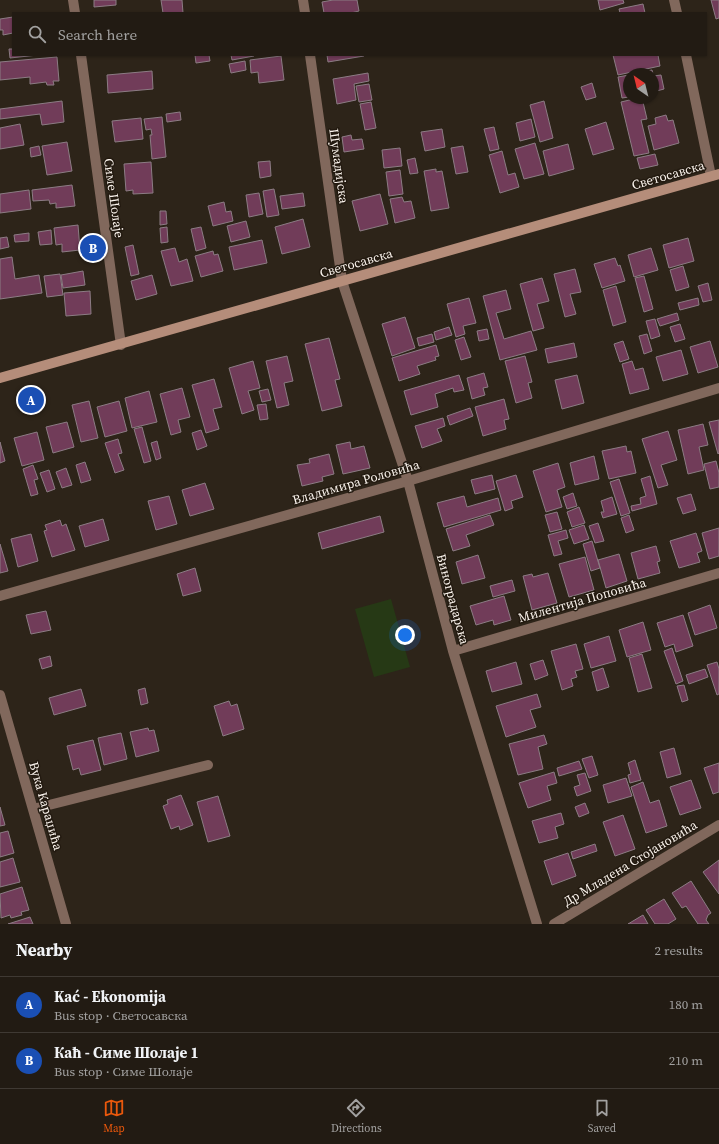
<!DOCTYPE html>
<meta charset="utf-8">
<style>
body{margin:0;font-family:"Source Serif 4",serif;background:#2e2821;color:#f1f3f6}
.compass{position:absolute;left:623px;top:68px;width:36px;height:36px;border-radius:50%;background:#221b13;box-shadow:0 1px 3px #0004;rotate:325deg}
.you{position:absolute;left:405px;top:635px;width:14px;height:14px;margin:-10px;border:3px solid #fff;border-radius:50%;background:#1a73e8;box-shadow:0 0 0 6px #1a73e833}
.badge{display:grid;place-items:center;width:26px;height:26px;border-radius:50%;background:#ea580c;color:#fff;font-size:13px;font-weight:700}
.pin{position:absolute;translate:-50% -50%;border:2px solid #fff;box-shadow:0 1px 4px #0006}
.list{margin:0;padding:0;list-style:none}
h2{display:flex;justify-content:space-between;align-items:center;height:52px;margin:0;padding:0 16px;font-size:17px}
h2 small{font-size:13px;font-weight:400;color:#a2a1a0}
.list li{display:grid;grid-template-columns:26px 1fr auto;gap:12px;align-items:center;box-sizing:border-box;height:56px;padding:0 16px;border-top:1px solid #3f3933}
.list b{display:block;font-size:15px;white-space:nowrap}
.list p{margin:0;font-size:13px;white-space:nowrap;color:#a2a1a0}
.list em{font-size:13px;font-style:normal;color:#a2a1a0}
.icon{flex:none;width:22px;height:22px;fill:none;stroke:currentColor;stroke-width:2;stroke-linecap:round;stroke-linejoin:round}
.map{position:relative;flex:none;width:719px;height:924px;overflow:hidden}
.search{position:absolute;background:#221b13;box-shadow:0 1px 3px #0004;left:12px;right:12px;top:12px;height:44px;display:flex;align-items:center;gap:10px;box-sizing:border-box;padding:0 14px;border-radius:0px;color:#a2a1a0;font-size:15px}
.sheet{height:164px;background:#221b13}
nav{display:flex;justify-content:space-around;align-items:center;box-sizing:border-box;height:56px;border-top:1px solid #3f3933;background:#221b13;font-size:11px;color:#a2a1a0}
nav a{display:grid;justify-items:center;gap:2px}
nav .on{color:#ea580c}
.map>svg:first-child{display:block}
</style>
<div class="map">
<svg width="719" height="924" viewBox="0 0 719 924">
<rect width="100%" height="100%" fill="#2d2419"/>
<path fill="#263915" d="M391,599L410,667L374,677L355,609Z"/>
<path fill="#713c59" stroke="#8c7c84" d="M94,0H116V5L94,7Z
M161,0H182L183,13H163Z
M333,0H357L359,11L351,13H324L322,2Z
M598,0H623L624,3L600,10Z
M711,0H719V18L716,19Z
M643,4L645,13H620L619,9Z
M13,17V33L3,35V30H0V19Z
M9,49H13V55H38L10,58Z
M195,55H209L210,61L196,63Z
M231,55H254V56L232,60Z
M327,55H364V56L328,62Z
M613,55H658L660,66L618,75Z
M281,56L284,80L259,83L258,72L251,73L250,60Z
M57,57L59,81H53L54,85H47L46,82L30,84V77L0,80V62Z
M245,61L246,70L231,73L229,64Z
M652,70L653,74H632Z
M152,71L153,89L108,93L107,75Z
M368,73L369,81L354,84L356,100L337,104L333,79Z
M629,75V97L622,98L618,77Z
M661,75L664,89L653,92V76Z
M592,83L596,97L586,100L581,87Z
M369,84L372,100L359,102L356,86Z
M638,98H642L647,119L641,120L649,153L634,156L621,102Z
M62,101L64,122L42,125L40,114L0,119V109Z
M544,101L553,138L540,142L530,105Z
M371,102L376,128L365,130L360,104Z
M180,112L181,120L167,122L166,114Z
M666,115L668,121L673,120L679,143L654,150L648,126L656,124L655,118Z
M162,117L166,157L152,159L150,135H152L151,129L146,130L144,119Z
M141,118L143,139L115,142L112,121Z
M531,119L535,137L520,141L516,123Z
M606,122L614,149L593,155L585,129Z
M20,124L24,145L0,149V128Z
M494,127L499,149L490,151L484,129Z
M442,129L445,147L425,151L421,132Z
M351,135L352,140L362,139L364,149L344,152L342,137Z
M67,142L72,171L47,175L42,146Z
M535,143L544,174L524,179L515,149Z
M568,144L574,169L549,176L543,151Z
M39,146L41,155L31,157L30,148Z
M463,146L468,172L456,174L451,148Z
M400,148L402,166L384,168L382,150Z
M502,151L508,175L515,173L519,187L500,193L489,155Z
M655,154L658,165L640,169L637,158Z
M415,158L418,173L410,174L407,160Z
M270,161L271,176L260,178L258,162Z
M151,162L153,193L133,194V190L126,191L124,164Z
M436,169V172L442,171L449,208L431,211L424,171Z
M400,170L403,194L389,196L386,172Z
M72,185L75,206L56,208V203L50,204L49,200L33,201L32,190Z
M274,189L279,215L267,217L263,191Z
M29,190L31,209L0,213V194Z
M259,193L263,214L249,217L246,195Z
M303,193L305,206L282,209L280,196Z
M380,194L388,224L360,231L352,201Z
M402,197L404,202L411,201L415,218L395,223L390,199Z
M224,202L226,212L231,211L233,221L213,226L208,206Z
M160,211H166L167,224L160,225Z
M303,219L310,247L282,254L275,227Z
M246,221L250,237L231,242L227,226Z
M78,225L80,250L62,252V244L56,245L54,228Z
M167,227L168,242L161,243L160,228Z
M201,227L206,248L196,251L191,229Z
M51,230L52,244L40,245L38,232Z
M29,233V241L15,242L14,235Z
M7,237L9,247L0,249V238Z
M688,238L694,261L669,268L663,245Z
M262,240L267,263L234,270L229,247Z
M133,245L139,274L131,276L125,247Z
M175,248L179,262L187,259L193,281L171,286L161,251Z
M651,248L658,270L634,277L628,255Z
M213,251L214,255L218,254L223,271L201,277L195,256Z
M12,257L15,279L39,275L42,293L0,299V259Z
M615,258L618,266L620,265L625,281L602,288L594,264Z
M683,266L689,287L676,291L670,270Z
M575,269L581,292L570,294L576,314L565,317L554,274Z
M83,271L85,285L63,288L61,275Z
M60,274L63,295L47,297L44,276Z
M152,275L157,294L136,300L131,281Z
M644,276L653,309L644,312L635,278Z
M542,278L549,301L537,304L544,328L533,331L520,284Z
M708,283L712,300L703,302L698,286Z
M616,286L626,322L613,326L603,290Z
M506,290L511,309L496,313L504,339L531,331L537,350L500,360L483,296Z
M90,291L91,314L66,316L64,293Z
M469,298L476,323L463,326L465,334L456,337L447,304Z
M698,298L699,305L680,310L678,303Z
M677,313L679,320L660,326L657,319Z
M405,317L415,348L392,356L382,324Z
M655,319L660,336L651,339L646,321Z
M680,324L685,339L675,342L670,327Z
M449,327L452,335L436,340L434,332Z
M487,329L489,339L479,341L477,331Z
M432,334L434,342L419,346L417,338Z
M647,334L652,351L644,354L639,336Z
M464,337L471,357L461,360L455,340Z
M329,338L340,379L335,380L342,406L322,411L305,344Z
M623,341L629,359L620,362L614,344Z
M710,341L718,367L698,373L690,347Z
M574,343L577,357L548,363L545,349Z
M436,345L439,356L435,357L436,360L417,366L420,374L399,381L392,358Z
M681,350L688,374L663,381L656,357Z
M287,356L293,381L284,383L289,405L277,408L266,361Z
M525,356L532,382L528,383L532,398L516,403L505,361Z
M253,361L260,388L248,391L254,410L242,414L229,368Z
M632,361L635,370L643,368L649,389L630,394L622,364Z
M484,373L488,387L483,388L485,395L472,399L467,378Z
M459,375L464,390L454,392L453,388L435,394L438,407L411,415L404,391Z
M577,375L584,403L562,409L555,380Z
M214,379L222,407L213,409L219,429L206,433L192,385Z
M182,388L190,417L178,420L181,432L171,435L160,394Z
M268,389L271,400L262,402L259,391Z
M149,391L157,422L132,428L125,398Z
M504,399L509,419L504,420L506,429L483,436L475,407Z
M89,401L98,438L81,442L72,405Z
M119,401L127,431L105,437L97,407Z
M266,404L268,419L260,420L257,405Z
M470,408L473,416L450,425L447,416Z
M443,418L445,426L437,429L442,441L422,448L415,426Z
M719,420V453L718,454L709,422Z
M67,422L74,447L53,453L46,427Z
M703,424L708,445L699,447L704,470L688,474L678,430Z
M142,427L151,461L144,463L134,429Z
M201,430L207,446L197,450L192,433Z
M668,431L677,460L661,465L668,485L658,488L642,439Z
M37,432L44,460L22,466L14,438Z
M118,439L122,453L118,454L124,470L115,473L105,443Z
M157,441L161,458L156,460L151,443Z
M0,442L5,461L0,463Z
M350,442L351,449L364,446L370,468L343,474L336,445Z
M626,446L627,452L631,451L636,473L609,479L602,451Z
M329,454L334,474L322,477L323,481L302,486L297,465L310,463L309,459Z
M594,456L599,479L575,485L570,463Z
M716,461L719,473V487L710,489L704,464Z
M85,462L91,480L81,483L76,465Z
M558,463L565,487L557,490L562,507L546,512L533,471Z
M33,465L38,479L34,480L38,494L31,496L23,469Z
M66,468L72,485L62,488L56,472Z
M49,470L55,489L47,492L40,473Z
M492,475L495,489L475,494L471,480Z
M516,475L523,497L511,501L513,508L505,511L496,481Z
M650,476L657,504L632,511L631,506L641,504L640,498L646,496L641,479Z
M619,479L630,513L621,516L610,482Z
M205,483L214,509L190,516L182,490Z
M573,493L577,506L567,509L563,497Z
M691,494L696,510L683,514L677,498Z
M169,496L177,524L156,530L148,501Z
M464,496L467,507L498,498L501,510L444,527L437,503Z
M612,497L617,514L603,518L601,512H604L601,501Z
M579,507L585,523L572,527L567,512Z
M557,512L562,529L550,532L545,515Z
M490,515L494,525L466,535L470,546L453,551L446,529Z
M629,515L634,530L626,533L621,518Z
M380,516L384,532L322,549L318,533Z
M103,519L109,540L85,547L79,526Z
M60,520L62,526L66,524L75,550L52,557L44,531L47,530L45,525Z
M598,523L604,541L595,543L589,526Z
M584,525L589,539L574,544L569,530Z
M719,528V556L709,559L702,533Z
M566,530L568,538L558,541L562,554L554,556L548,535Z
M696,533L702,551L697,553L700,562L679,568L670,541Z
M31,534L38,561L18,567L11,539Z
M592,541L600,568L591,571L583,544Z
M0,544L8,571L0,573Z
M656,546L660,561L657,562L660,573L638,579L631,553Z
M619,554L627,581L606,588L598,560Z
M478,555L485,578L462,584L456,562Z
M585,557L594,590L569,597L559,564Z
M195,568L201,591L183,596L177,574Z
M548,573L557,603L532,610L523,576L532,574L533,577Z
M512,580L515,591L493,597L490,586Z
M504,596L511,620L494,625L493,620L476,625L470,606Z
M710,605L717,628L695,635L688,613Z
M46,611L51,630L31,634L26,615Z
M683,615L693,646L676,652L674,644L665,647L657,623Z
M643,622L651,650L627,657L619,630Z
M609,636L616,661L591,668L584,644Z
M576,644L583,669L575,671L577,677L571,679L573,686L562,690L551,651Z
M672,648L683,681L676,684L664,651Z
M642,654L652,688L638,692L629,658Z
M50,656L52,666L42,669L39,659Z
M543,660L548,675L535,680L530,664Z
M516,662L522,684L492,692L486,671Z
M717,662L719,669V694L717,695L707,665Z
M603,668L609,687L597,691L592,672Z
M705,669L708,677L689,684L686,675Z
M684,685L688,700L682,702L677,686Z
M145,688L148,703L141,705L138,690Z
M81,689L86,706L54,715L49,698Z
M537,694L541,707L530,710L536,727L506,737L496,706Z
M229,701L231,706L237,704L244,729L223,736L214,706Z
M148,728L149,731L154,730L159,751L136,757L130,732Z
M121,733L127,759L104,765L98,738Z
M544,735L547,744L538,747L543,769L518,775L509,744Z
M93,740L101,770L81,775L79,768L73,770L67,746Z
M674,748L681,774L667,778L660,752Z
M592,756L598,775L589,778L582,759Z
M635,760L641,780L630,783L628,775L631,774L628,763Z
M579,761L582,769L559,776L557,768Z
M719,763V792L713,794L704,768Z
M554,772L557,783L547,786L551,800L528,808L519,783Z
M585,773L591,791L577,796L574,787L580,785L577,775Z
M626,778L632,796L608,803L603,785Z
M691,780L701,808L680,815L670,787Z
M643,782L650,803L659,800L667,826L646,833L631,787Z
M181,795L193,825L180,830L179,826L171,829L163,806L168,804L167,800Z
M218,796L230,836L208,842L197,802Z
M585,803L589,813L579,817L575,807Z
M0,807L5,825L0,826Z
M561,813L564,824L555,827L558,838L539,843L532,821Z
M623,815L635,849L615,856L603,822Z
M8,831L14,853L0,857V833Z
M595,844L597,851L573,859L571,852Z
M568,853L576,876L552,885L544,861Z
M13,858L20,882L0,887V862Z
M719,860V894L703,872Z
M691,881L711,913L708,915L706,920L709,924H698L686,906L682,908L672,893Z
M22,887L29,910L21,912L22,915L11,918L10,915L1,918L0,894Z
M664,899L676,919L668,924H655L646,910Z
M643,915L648,924H628Z
M30,917L33,924H8Z"/>
<g fill="none" stroke-linecap="round" stroke-linejoin="round">
<path stroke="#81685c" stroke-width="10" d="M73,0L75,13
M303,0L305,13
M674,0L677,13
M81,55L121,345
M310,55L342,281L408,481L453,651L537,924
M686,55L711,176
M0,596L408,481L719,388
M453,651L719,573
M0,695L66,924
M33,809L208,765
M554,924L719,825"/>
<path stroke="#b58d7a" stroke-width="10" d="M0,378L719,174"/>
</g>
<g text-anchor="middle" dominant-baseline="central" stroke-width="3" stroke-linejoin="round" paint-order="stroke">
<g font-size="13" fill="#faf3ec" stroke="#231a10">
<text transform="translate(339 166) rotate(82)">Шумадијска</text>
<text transform="translate(668 175) rotate(-16)">Светосавска</text>
<text transform="translate(114 198) rotate(82)">Симе Шолаје</text>
<text transform="translate(356 263) rotate(-16)">Светосавска</text>
<text transform="translate(356 482) rotate(-16)">Владимира Роловића</text>
<text transform="translate(453 599) rotate(75)">Виноградарска</text>
<text transform="translate(582 600) rotate(-16)">Милентија Поповића</text>
<text transform="translate(46 806) rotate(74)">Вука Караџића</text>
<text transform="translate(630 863) rotate(-31)">Др Младена Стојановића</text>
</g>
</g>
</svg>
<svg class="compass" viewBox="-18 -18 36 36"><path d="M0-13l5 13h-10z" fill="#e53935"/><path d="M0 13l5-13h-10z" fill="#a2a1a0"/></svg>
<div class="you"></div>
<div class="pin badge" style="left:31px;top:400px;background:#1a4fb4">A</div>
<div class="pin badge" style="left:93px;top:248px;background:#1a4fb4">B</div>
<div class="search"><svg class="icon" aria-label="search" viewBox="0 0 24 24"><circle cx="10" cy="10" r="6"/><path d="M15 15l6 6"/></svg>Search here</div>
</div>
<section class="sheet">
<h2>Nearby<small>2 results</small></h2>
<ul class="list">
<li><span class="badge" style="background:#1a4fb4">A</span><div><b>Kać - Ekonomija</b><p>Bus stop · Светосавска</p></div><em>180 m</em></li>
<li><span class="badge" style="background:#1a4fb4">B</span><div><b>Каћ - Симе Шолаје 1</b><p>Bus stop · Симе Шолаје</p></div><em>210 m</em></li>
</ul>
</section>
<nav>
<a class="on"><svg class="icon" aria-label="map" viewBox="0 0 24 24"><path d="M3 6l6-2 6 2 6-2v14l-6 2-6-2-6 2zM9 4v14M15 6v14"/></svg>Map</a>
<a><svg class="icon" aria-label="directions" viewBox="0 0 24 24"><path d="M12 3l9 9-9 9-9-9zM9 14v-3h6M13 9l2 2-2 2"/></svg>Directions</a>
<a><svg class="icon" aria-label="saved" viewBox="0 0 24 24"><path d="M7 4h10v16l-5-4-5 4z"/></svg>Saved</a>
</nav>
